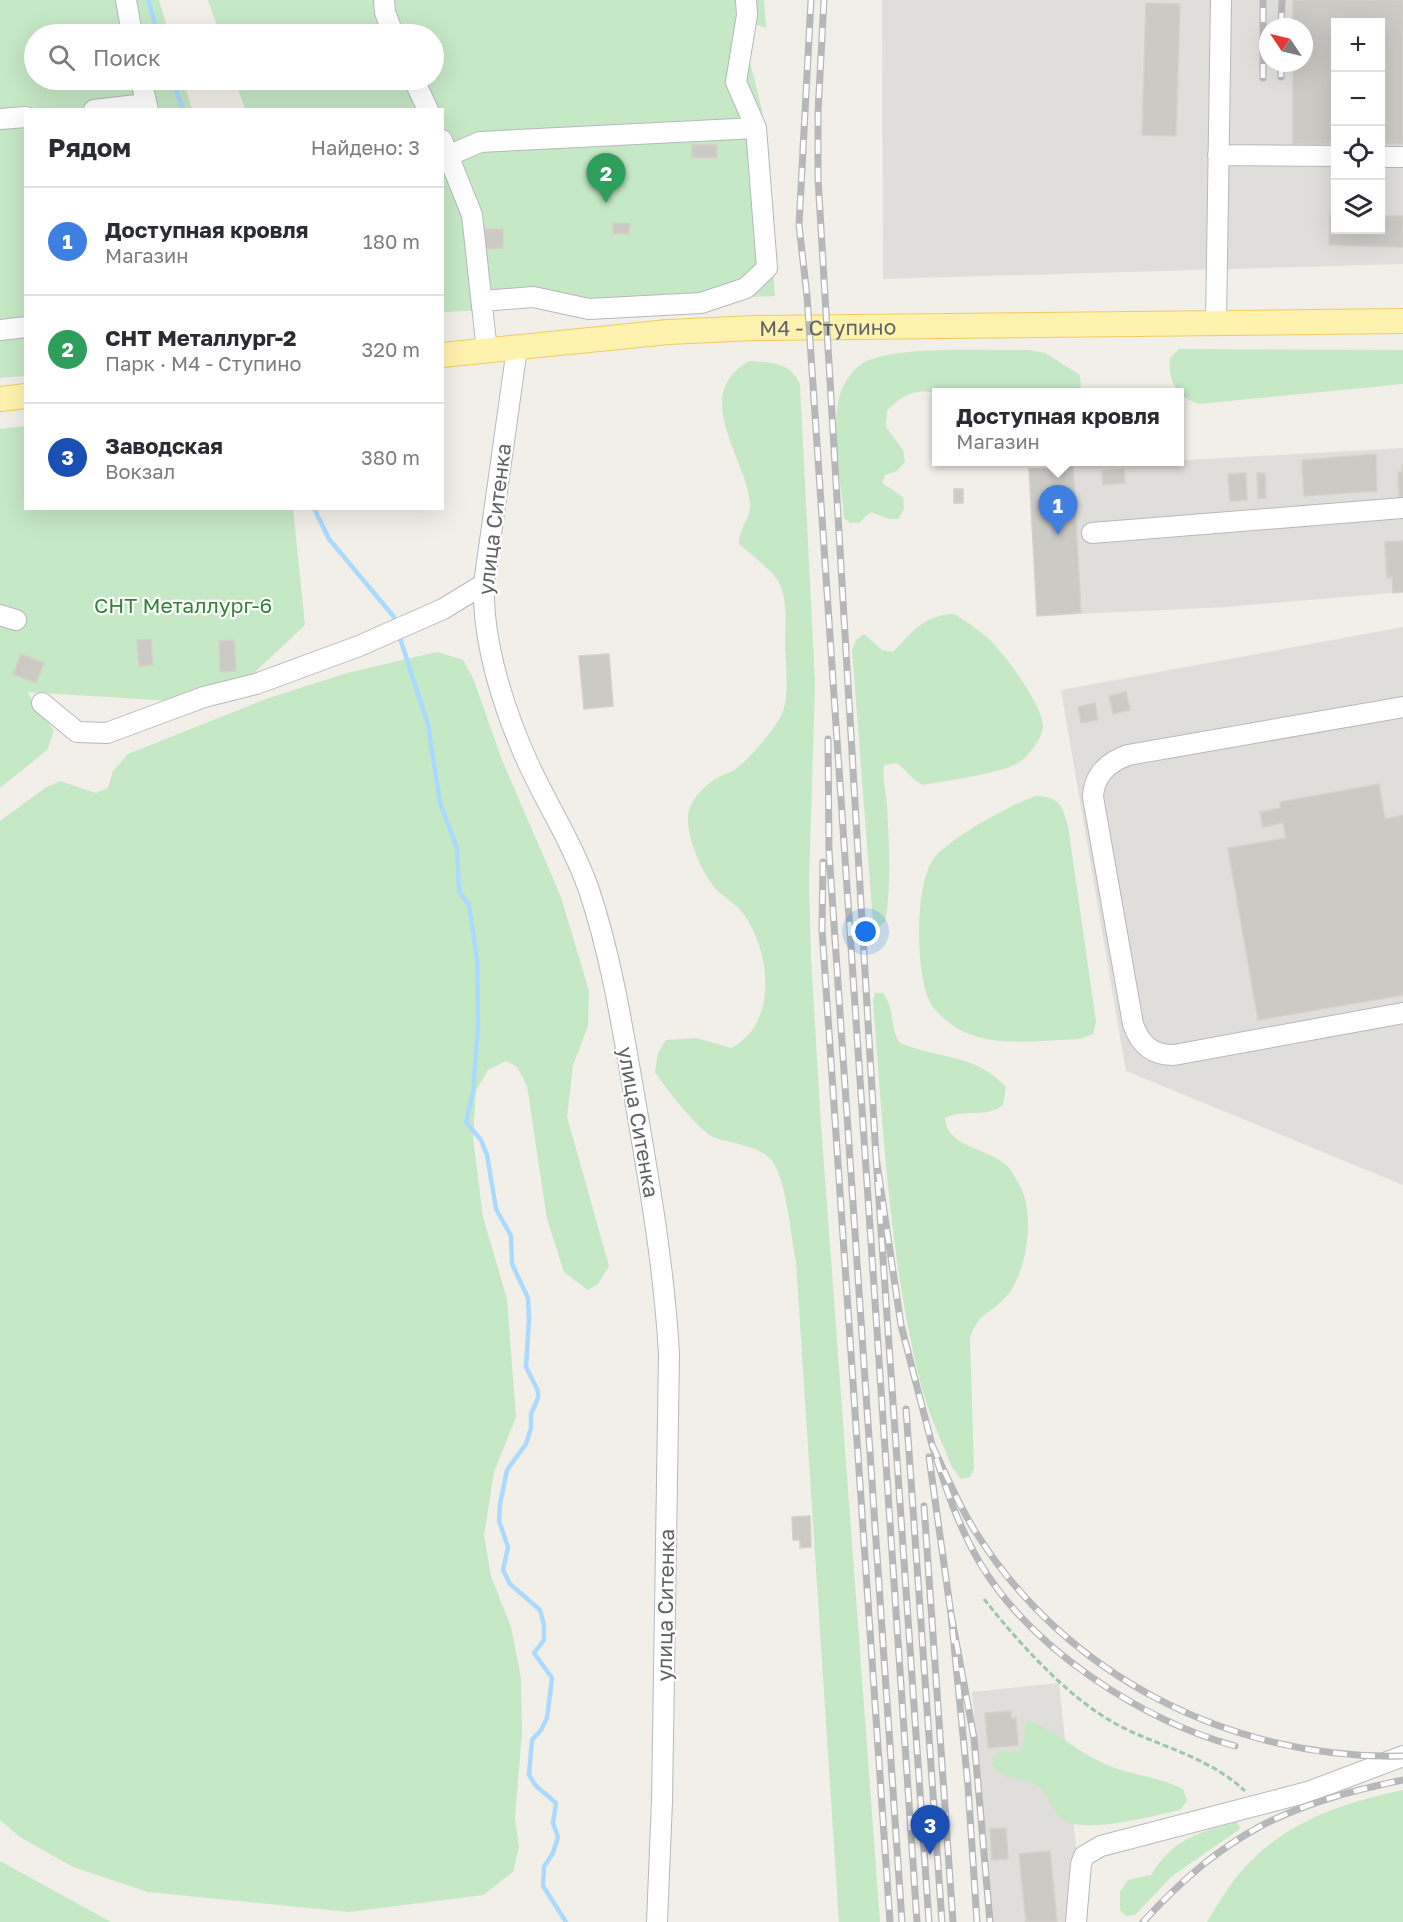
<!DOCTYPE html>
<html lang="ru">
<meta charset="utf-8">
<style>
body{margin:0;font-family:"Golos Text",sans-serif;background:#f2f2f3;color:#2b2b33}
.controls{position:absolute;right:18px;top:18px;display:grid;overflow:hidden;border-radius:0px;box-shadow:0 6px 24px #0002}
.controls button{width:54px;height:54px;display:grid;place-items:center;padding:0;border:0;border-bottom:2px solid #e1e1e2;background:#fff;color:#2b2b33;font:30px sans-serif}
.compass{position:absolute;left:1259px;top:18px;width:54px;height:54px;border-radius:50%;background:#fff;box-shadow:0 6px 24px #0002;rotate:305deg}
.you{position:absolute;left:866px;top:932px;width:21px;height:21px;margin:-15px;border:4px solid #fff;border-radius:50%;background:#1a73e8;box-shadow:0 0 0 9px #1a73e833}
.badge{display:grid;place-items:center;width:39px;height:39px;border-radius:50%;background:#ea4335;color:#fff;font-size:20px;font-weight:700}
.pin{position:absolute;translate:-50% -50px;filter:drop-shadow(0 2px 3px #0008)}
.pin::after{content:'';position:absolute;top:32px;width:21px;height:18px;background:inherit;clip-path:polygon(0 0,100% 0,50% 100%)}
.popup{position:absolute;left:932px;top:388px;width:252px;height:78px;box-sizing:border-box;display:grid;place-content:center;border-radius:0px;background:#fff;filter:drop-shadow(0 2px 4px #0005);font-size:20px;white-space:nowrap;color:#7c7c81}
.popup b{font-size:22px;color:#2b2b33}
.popup::after{content:'';position:absolute;left:50%;top:100%;margin-left:-12px;border:12px solid transparent;border-top-color:#fff}
.list{margin:0;padding:0;list-style:none}
h2{display:flex;justify-content:space-between;align-items:center;height:78px;margin:0;padding:0 24px;font-size:26px}
h2 small{font-size:20px;font-weight:400;color:#7c7c81}
.list li{display:grid;grid-template-columns:39px 1fr auto;gap:18px;align-items:center;box-sizing:border-box;height:108px;padding:0 24px;border-top:2px solid #e1e1e2}
.list b{display:block;font-size:22px;white-space:nowrap}
.list p{margin:0;font-size:20px;white-space:nowrap;color:#7c7c81}
.list em{font-size:20px;font-style:normal;color:#7c7c81}
.icon{flex:none;width:33px;height:33px;fill:none;stroke:currentColor;stroke-width:2;stroke-linecap:round;stroke-linejoin:round}
.map{position:relative;flex:none;width:1403px;height:1922px;overflow:hidden}
.search{position:absolute;background:#fff;box-shadow:0 6px 24px #0002;left:24px;top:24px;width:420px;height:66px;display:flex;align-items:center;gap:15px;box-sizing:border-box;padding:0 21px;border-radius:33px;color:#7c7c81;font-size:22px}
.panel{position:absolute;background:#fff;box-shadow:0 6px 24px #0002;left:24px;top:108px;width:420px;height:402px;border-radius:0px}
.map>svg:first-child{display:block}
</style>
<div class="map">
<svg width="1403" height="1922" viewBox="0 0 1403 1922">
<rect width="100%" height="100%" fill="#f1efe8"/>
<path fill="#e0deda" fill-rule="evenodd" d="M882,0H1403V264L883,279ZM1336,22H1380V230H1336ZM1268,27H1304V63H1268Z
M1403,448V592L1226,607L1037,616L1029,469Z
M1403,627V1185L1126,1071L1061,690Z
M1059,1683L1084,1922H993L972,1692Z"/>
<path fill="#c5e8c5" d="M0,0H159L169,34H34V80H183L192,109L26,110L25,376L0,378Z
M208,0H764L766,28L739,19L762,110L775,296L443,312L442,110L245,109L235,80H434V34H220Z
M1179,349L1403,350V384L1199,404C1176,396 1168,382 1170,358Z
M1029,350L1045,353L1080,375L1081,392L936,393C915,388 903,395 887,410L886,427L903,450L905,462L897,471L885,475L882,483L903,497L904,509L898,519H889L871,512L859,523H850L844,518C841,482 831,433 839,398C842,385 853,368 865,362C898,345 988,351 1029,350Z
M749,361C772,363 789,361 800,384L815,683L809,884L811,957L820,1111L880,1922H839L796,1262C791,1236 787,1186 774,1164C763,1145 731,1144 713,1137C699,1131 664,1086 655,1072L658,1053L666,1040L696,1038L731,1048C779,1024 771,950 742,912C735,904 726,898 718,891C703,876 689,843 688,821C687,801 705,784 721,776C726,773 733,772 737,768C749,759 775,729 781,716C790,697 786,670 785,649C785,625 790,593 773,574C763,563 750,554 739,544C738,529 751,519 750,505C748,459 689,396 749,361Z
M25,426L26,508L293,509L305,625L221,704L27,692L54,731L47,750L0,788V429Z
M954,614C966,621 977,629 988,638C1003,652 1044,706 1043,727C1042,738 1030,754 1021,761C1007,773 944,781 923,785C911,780 907,769 896,763L884,765C882,779 886,791 887,806C889,844 892,884 885,922L879,927L873,921L852,650L856,640L864,634L882,650L893,652C912,632 924,615 954,614Z
M437,652L463,660L473,678L502,760L561,897L589,991L588,1026L573,1065L567,1117L609,1266L598,1284L588,1290L564,1272L547,1219L527,1086L517,1067L506,1061L488,1070L476,1091L473,1138L483,1217L507,1299L516,1417L494,1472L484,1535L491,1576L511,1627L521,1678L522,1732L515,1818L519,1847L513,1872L483,1895L349,1912L148,1892L73,1867L20,1837L0,1820V821L45,788L60,781L96,793L108,788L113,771L128,754L266,699L347,673Z
M1036,796C1060,797 1062,805 1068,826L1096,1022L1093,1034L1080,1039C1042,1040 996,1048 962,1031C951,1025 938,1015 931,1004C915,977 914,881 935,857C952,837 1011,804 1036,796Z
M875,993H883C895,1008 889,1027 900,1043C939,1059 976,1054 1006,1087L1003,1105C985,1119 964,1108 945,1118C946,1147 988,1148 1006,1165C1012,1170 1017,1181 1021,1188C1035,1216 1027,1275 1005,1298C988,1316 981,1310 970,1337L974,1469L970,1477L961,1479L952,1467C940,1438 926,1408 919,1377C889,1255 883,1127 873,1001Z
M1029,1720C1057,1732 1079,1753 1107,1765C1132,1775 1159,1777 1183,1789L1187,1801L1180,1810C1152,1816 1091,1833 1065,1821C1050,1813 1051,1794 1037,1785C1018,1774 1009,1786 992,1765L994,1756L1000,1751L1020,1752C1026,1741 1022,1730 1029,1720Z
M1403,1790V1922H1207C1219,1903 1231,1881 1247,1865C1288,1821 1345,1802 1403,1790Z
M1237,1822L1240,1829L1172,1876L1135,1915L1126,1916L1120,1910V1892L1128,1880L1151,1875C1174,1838 1197,1833 1237,1822Z
M0,1861L111,1922H0Z"/>
<g fill="none" stroke-linecap="round" stroke-linejoin="round">
<path stroke="#aadaff" stroke-width="4.5" d="M148,0L158,34
M172,80L183,110
M314,508L329,539L394,617L396,624
M399,635L428,725L440,803L457,848L459,891L469,905L477,959L478,1026L473,1092L466,1122L481,1140L487,1155L496,1209L511,1236L512,1264L528,1298L529,1319L526,1367L538,1391V1398L531,1414V1428L526,1444L507,1470L500,1504L499,1521L508,1547L503,1570L510,1584L540,1610L544,1625V1640L534,1653L552,1678L547,1718L541,1730L532,1740L529,1775L536,1786L556,1803L553,1823L558,1837L553,1853L544,1867L543,1886L566,1922"/>
</g>
<path fill="#cccac5" stroke="#d6d1c6" stroke-width="1.5" d="M1293,0H1403V144H1380V22H1336V144H1293V63H1304V27H1293Z
M1146,3L1180,4L1176,136L1142,135Z
M692,145H717V158H692Z
M1330,215H1336V230H1380V216H1403V247L1329,245Z
M613,223H630L629,234H613Z
M485,229H503V248L485,249Z
M1376,454L1377,491L1304,496L1302,460Z
M1402,465H1403V498H1399L1398,472H1403Z
M1073,467L1081,613L1037,616L1029,469Z
M1124,469L1125,483L1103,485L1102,471Z
M1246,473L1247,500L1230,501L1228,474Z
M1257,473H1265L1266,498H1258Z
M954,489H963V503H954Z
M1403,541V592L1393,593L1392,577L1387,578L1385,542Z
M151,639L153,665L139,666L137,640Z
M234,640L236,671L220,672L219,641Z
M21,654L44,663L36,683L13,674Z
M609,654L613,706L584,709L579,656Z
M1126,692L1130,710L1113,714L1109,696Z
M1095,703L1098,720L1081,723L1078,707Z
M1379,784L1385,819L1403,815V995L1258,1020L1228,848L1286,838L1283,823L1263,827L1260,812L1281,808L1280,802Z
M810,1516L811,1547L800,1548V1540H793L792,1517Z
M1011,1711V1718H1016L1018,1745L988,1748L985,1713Z
M1006,1828L1008,1859L992,1860L990,1829Z
M1050,1851L1057,1922H1026L1019,1854Z"/>
<g fill="none" stroke-linecap="round" stroke-linejoin="round">
<defs>
<path id="minor" d="M126,0L132,34
M384,0L385,12L393,34
M141,80L148,110
M414,80L428,110
M94,110L146,104
M0,119L26,117
M442,140L472,215L487,351
M450,155L480,142L756,128
M1218,155L1336,156
M1380,157H1403
M482,301L533,297L589,309L701,303L746,288L767,268L756,128L736,82L747,15L746,0
M1216,324L1221,0
M0,330L26,327
M517,348L484,584C482,642 504,710 528,763C548,806 573,845 589,890C611,956 622,1025 634,1094C649,1181 664,1266 669,1354L662,1801L657,1922
M1092,533L1403,508
M0,615L16,620
M42,703L77,732L107,733L204,697L256,684L359,646L443,609L484,584
M1403,707L1128,755C1108,762 1094,775 1093,797L1133,1024C1140,1045 1152,1055 1174,1055L1403,1013
M1076,1922L1081,1864L1084,1856L1101,1846L1308,1792L1403,1756"/>
<g id="major">
<path id="s1" d="M442,355L668,332L754,328L1403,321"/>
<path d="M0,399L26,396"/>
</g>
</defs>
<use href="#minor" stroke="#b5b8bc" stroke-width="22"/>
<use href="#major" stroke="#f2c960" stroke-width="26"/>
<path stroke="#9cc7a9" stroke-width="3" stroke-dasharray="6 3" stroke-linecap="butt" d="M984,1599C1018,1642 1067,1697 1116,1724C1161,1748 1206,1755 1245,1791"/>
<use href="#minor" stroke="#fff" stroke-width="20"/>
<use href="#major" stroke="#fff2af" stroke-width="24"/>
<defs>
<path id="rail" d="M811,0L799,225L807,296L917,1922
M824,0L818,112V178L876,1157
M1281,27L1282,0
M1281,77V63
M1263,78V0
M828,739L829,851L902,1922
M823,862L822,930L890,1922
M906,1409L942,1922
M929,1457L951,1614
M924,1506L953,1922
M1235,1746C1141,1720 1031,1649 980,1563C958,1526 945,1486 932,1445C946,1474 958,1504 975,1531C1066,1677 1233,1760 1403,1756
M929,1922L876,1157L901,1325L932,1445
M977,1922L968,1786L951,1614L974,1738L990,1922
M1143,1922C1225,1833 1286,1804 1403,1780"/>
</defs>
<use href="#rail" stroke="#b6b7b8" stroke-width="7"/>
<use href="#rail" stroke="#fff" stroke-width="4.5" stroke-dasharray="14" stroke-linecap="butt"/>
</g>
<g text-anchor="middle" dominant-baseline="central" stroke-width="4.5" stroke-linejoin="round" paint-order="stroke">
<g font-size="21" fill="#5f6368" stroke="#fff">
<text stroke="none"><textPath href="#s1" startOffset="387">М4 - Ступино</textPath></text>
<text transform="translate(494 519) rotate(-83)">улица Ситенка</text>
<text transform="translate(639 1122) rotate(80)">улица Ситенка</text>
<text transform="translate(665 1605) rotate(-89)">улица Ситенка</text>
</g>
<g font-size="21" fill="#348238" stroke="#fff">
<text x="183" y="605">СНТ Металлург-6</text>
</g>
</g>
</svg>
<div class="controls">
<button>+</button>
<button>−</button>
<button><svg class="icon" aria-label="locate" viewBox="0 0 24 24"><circle cx="12" cy="12" r="6"/><path d="M12 2v4M12 18v4M2 12h4M18 12h4"/></svg></button>
<button><svg class="icon" aria-label="layers" viewBox="0 0 24 24"><path d="M12 4l9 5-9 5-9-5zM3 14l9 5 9-5"/></svg></button>
</div>
<svg class="compass" viewBox="-18 -18 36 36"><path d="M0-13l5 13h-10z" fill="#e53935"/><path d="M0 13l5-13h-10z" fill="#7c7c81"/></svg>
<div class="you"></div>
<div class="pin badge" style="left:1058px;top:535px;background:#3f7fe0">1</div>
<div class="popup"><b>Доступная кровля</b>Магазин</div>
<div class="pin badge" style="left:606px;top:203px;background:#2e9e5b">2</div>
<div class="pin badge" style="left:930px;top:1855px;background:#1a4fb4">3</div>
<div class="search"><svg class="icon" aria-label="search" viewBox="0 0 24 24"><circle cx="10" cy="10" r="6"/><path d="M15 15l6 6"/></svg>Поиск</div>
<section class="panel">
<h2>Рядом<small>Найдено: 3</small></h2>
<ul class="list">
<li><span class="badge" style="background:#3f7fe0">1</span><div><b>Доступная кровля</b><p>Магазин</p></div><em>180 m</em></li>
<li><span class="badge" style="background:#2e9e5b">2</span><div><b>СНТ Металлург-2</b><p>Парк · М4 - Ступино</p></div><em>320 m</em></li>
<li><span class="badge" style="background:#1a4fb4">3</span><div><b>Заводская</b><p>Вокзал</p></div><em>380 m</em></li>
</ul>
</section>
</div>
